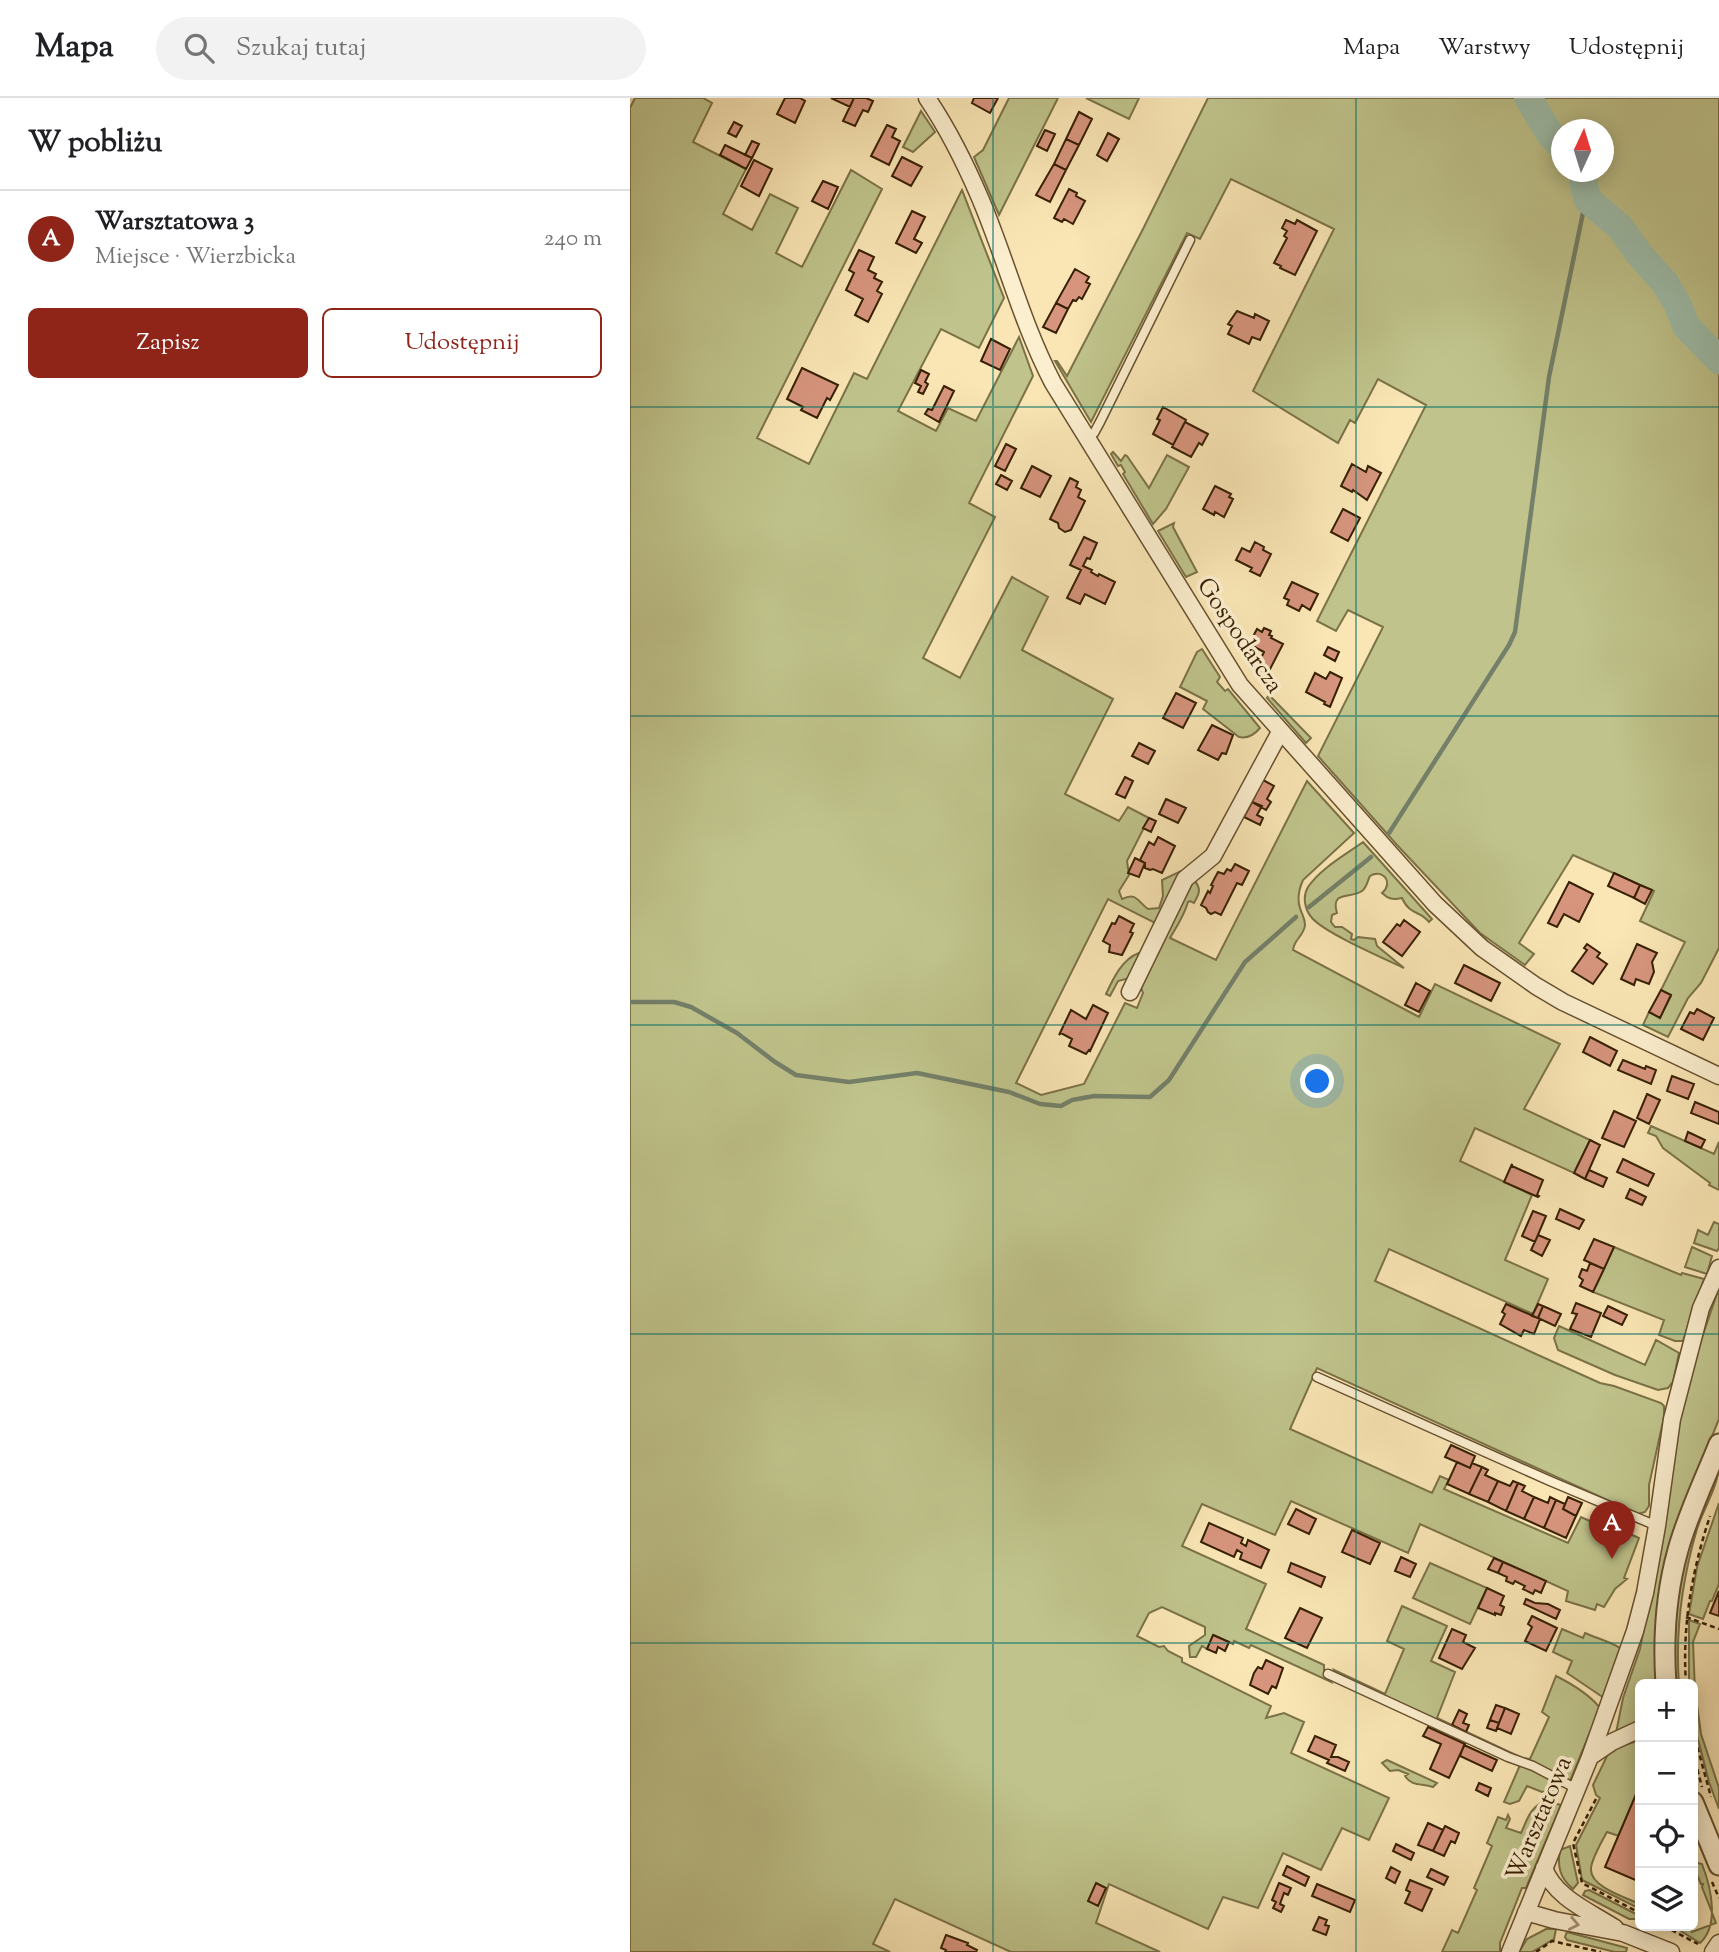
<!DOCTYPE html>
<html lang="pl">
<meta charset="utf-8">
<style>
body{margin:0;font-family:"Sorts Mill Goudy",serif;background:#f2f2f2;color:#202124}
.controls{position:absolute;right:21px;bottom:21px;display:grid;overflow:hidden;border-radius:10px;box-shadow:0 4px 18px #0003}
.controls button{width:63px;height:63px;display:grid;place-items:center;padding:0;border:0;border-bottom:2px solid #e0e0e0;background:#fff;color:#202124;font:35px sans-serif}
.compass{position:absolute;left:921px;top:21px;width:63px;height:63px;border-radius:50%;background:#fff;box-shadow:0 4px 18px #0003;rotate:4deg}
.you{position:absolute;left:688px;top:984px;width:24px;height:24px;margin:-18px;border:5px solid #fff;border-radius:50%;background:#1a73e8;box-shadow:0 0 0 10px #1a73e833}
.badge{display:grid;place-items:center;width:46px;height:46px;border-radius:50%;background:#8f2418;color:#fff;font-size:23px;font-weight:700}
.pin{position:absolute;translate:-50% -58px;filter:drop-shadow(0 2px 4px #0008)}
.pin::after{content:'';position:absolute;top:37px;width:24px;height:21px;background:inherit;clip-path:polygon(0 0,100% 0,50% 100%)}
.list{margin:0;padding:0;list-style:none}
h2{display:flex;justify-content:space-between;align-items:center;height:91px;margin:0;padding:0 28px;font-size:30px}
h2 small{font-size:23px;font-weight:400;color:#757577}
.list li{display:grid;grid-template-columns:46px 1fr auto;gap:21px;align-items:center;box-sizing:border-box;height:98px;padding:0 28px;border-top:2px solid #e0e0e0}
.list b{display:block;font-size:26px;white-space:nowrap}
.list p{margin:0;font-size:23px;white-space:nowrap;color:#757577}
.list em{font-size:23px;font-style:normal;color:#757577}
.actions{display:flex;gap:14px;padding:21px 28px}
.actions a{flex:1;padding:16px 0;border:2px solid #8f2418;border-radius:10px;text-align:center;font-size:24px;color:#8f2418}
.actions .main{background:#8f2418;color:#fff}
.icon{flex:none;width:38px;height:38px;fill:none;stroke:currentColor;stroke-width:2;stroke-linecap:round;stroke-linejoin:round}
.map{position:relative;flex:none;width:1089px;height:1854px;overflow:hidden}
header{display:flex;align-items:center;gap:42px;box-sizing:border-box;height:98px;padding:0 35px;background:#fff;border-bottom:2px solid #e0e0e0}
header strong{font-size:33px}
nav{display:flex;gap:38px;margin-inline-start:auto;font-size:24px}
.search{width:490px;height:63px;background:#f2f2f2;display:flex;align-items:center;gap:18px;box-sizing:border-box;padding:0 24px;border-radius:38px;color:#757577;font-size:26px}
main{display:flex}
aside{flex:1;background:#fff}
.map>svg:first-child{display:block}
</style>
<header>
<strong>Mapa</strong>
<div class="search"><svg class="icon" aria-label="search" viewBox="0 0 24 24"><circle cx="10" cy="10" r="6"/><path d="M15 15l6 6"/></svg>Szukaj tutaj</div>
<nav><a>Mapa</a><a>Warstwy</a><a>Udostępnij</a></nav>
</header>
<main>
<aside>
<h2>W pobliżu<small></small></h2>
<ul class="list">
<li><span class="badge">A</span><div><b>Warsztatowa 3</b><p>Miejsce · Wierzbicka</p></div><em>240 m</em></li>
</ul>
<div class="actions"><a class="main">Zapisz</a><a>Udostępnij</a></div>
</aside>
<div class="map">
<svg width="1089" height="1854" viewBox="0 0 1089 1854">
<rect width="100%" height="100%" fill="#fae6b5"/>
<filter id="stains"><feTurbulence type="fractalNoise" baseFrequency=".00286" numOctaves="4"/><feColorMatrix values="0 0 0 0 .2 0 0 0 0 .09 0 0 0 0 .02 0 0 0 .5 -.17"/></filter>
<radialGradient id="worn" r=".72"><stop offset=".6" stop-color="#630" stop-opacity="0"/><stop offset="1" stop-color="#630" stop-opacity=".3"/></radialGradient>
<path fill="#c0c48c" stroke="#7b7247" stroke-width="2" fill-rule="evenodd" d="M5,0H73L82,5L63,44L116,71L93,116L122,132L140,96L168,110L146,155L172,169L221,72L252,91L127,340L179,366L224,275L237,281L332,92L374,200L349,250L311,231L268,313L306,333L318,310L346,323L389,239L403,278L339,405L365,419L293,560L330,580L382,479L418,499L392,552L483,601L435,696L489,723L498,709L519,720L497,763L499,777L489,793L492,801C507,794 507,803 518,811L529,810L533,798L532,782L551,773L553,774L527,826L478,801L386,985L411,997L454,986L495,905L507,910L513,895L510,887L564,782C572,791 569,796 564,805L560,803L558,804C554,818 547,828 540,840L586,862L677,683L724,735L673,782C669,791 667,801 670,810C672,817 675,820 675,827C674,838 664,841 663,852L789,919L805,886L930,946L894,1011L960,1042L944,1075L845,1030L830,1063L902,1097L875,1162L918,1181L903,1216L759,1151L745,1183L970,1285L984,1288L1031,1305L1034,1308V1319L1019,1387V1408L1015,1414L1008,1416L687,1270L660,1331L802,1395L810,1378L819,1382L814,1391L938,1445L951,1419L995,1439L998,1435L1009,1440L994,1480L997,1481L985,1491L974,1509L967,1506L965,1512L936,1503L938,1493L790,1426L778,1455L661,1403L645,1437L572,1406L552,1448L636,1486L616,1531L694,1567V1573L701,1584L621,1547L619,1550L604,1543L603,1546L584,1537L577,1551L572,1548L566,1559H560L559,1548L575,1537V1529L532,1509L519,1515L507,1538L529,1549L534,1548L538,1553L552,1560V1564L641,1608L636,1620L654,1615L674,1624L661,1655L759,1700L739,1742L712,1730L691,1772L653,1755L628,1810L593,1799L578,1831L479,1786L466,1825L530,1854H381L265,1801L243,1846L260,1854H0V10Z
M379,0H428L369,117L344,59L353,52Z
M456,0H509L499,21Z
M578,0H1089V850L1071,885L1058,900L1038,939L1013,927L1019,914L1030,919L1041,898L1031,892L1055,844L1010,823L1024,793L943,757L889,845L904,856L895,867L850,835L767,747L688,658L753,529L718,512L706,533L687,523L796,307L748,281L725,325L720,322L708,345L623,293L704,131L601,81L570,141L557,135L461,324L425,263H427L437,278L513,131ZM932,32H974V74H932Z
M291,13L305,34L283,54L273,49Z
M483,354L491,363L495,357L497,358L519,390L537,357L559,369L536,411L523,426L493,376L495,374L491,367L488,368L481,356Z
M544,425L543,429L567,474L556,479L528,433Z
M572,551L590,579L587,584L595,593L598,591L630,630C625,636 618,641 609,639L573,611L577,603L550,589L567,554Z
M639,597L681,640L676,645L637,600Z
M733,744L802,821L799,824C790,812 780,818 772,800C763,802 758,801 752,795C764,785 753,770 740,778C737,784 737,789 732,793C721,801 700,792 707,815L702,817L701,824L705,829H712L722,836L721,841L724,842L728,839L745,841L747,848L774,870C753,860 695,835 682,820C675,812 672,799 678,789C691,770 715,757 733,744Z
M509,855L512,856L500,880L488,883L480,898L476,896C483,881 492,861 509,855Z
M1021,1028L1084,1056L1089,1044V1092L1079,1087L1080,1085L1033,1050L1026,1038L1018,1035Z
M1084,1124L1089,1126V1150L1087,1153L1064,1145L1068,1132L1078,1137Z
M984,1149L1051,1177L1052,1175L1074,1181L1053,1243H1045L1029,1237L1034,1222L963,1194Z
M1062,1149L1082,1158L1077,1176L1055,1169Z
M1089,1190V1321L1050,1417L1027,1515L1026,1586H1010V1623L986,1635L993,1600L1010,1551L1015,1525L1050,1320L1068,1251Z
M929,1228L1015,1267L1026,1242L1049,1255L1043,1284L1038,1290L1028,1292L985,1277L928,1252L924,1240Z
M1089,1365C1089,1388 1074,1409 1067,1431C1052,1482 1045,1533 1049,1586H1044C1043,1539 1045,1492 1058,1446C1067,1419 1079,1392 1089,1365Z
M1089,1405V1486L1082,1503H1080L1073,1521L1059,1516L1067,1469Z
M800,1465L857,1490L840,1526L783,1500Z
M772,1508L817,1528L801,1563L825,1574L807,1620L892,1660L900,1661L919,1619L912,1614L926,1578C942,1586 959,1596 970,1610L940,1683L706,1576L704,1572L755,1596L774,1551L757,1543Z
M1059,1522L1070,1526L1063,1544L1065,1593L1071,1636L1089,1690V1711L1079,1684L1064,1626L1063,1586H1059Z
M932,1531L953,1540L955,1535C966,1540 981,1544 990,1550L974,1600L937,1575L942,1563L923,1554Z
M1010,1642V1687L989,1738L977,1734C972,1743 961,1762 961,1771C960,1789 997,1800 1010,1806V1811L952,1782L946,1747L970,1700L966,1697L963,1687L978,1656L986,1650Z
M757,1662L807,1685L803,1689C792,1685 782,1689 775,1678L778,1676L768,1672L760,1673L752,1665Z
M890,1667L907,1673L931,1686V1691L912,1694L897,1688L889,1703L880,1706L874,1704Z
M915,1703L931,1707L896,1790H892L870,1845V1854H812L822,1832L828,1835L847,1792L844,1790L862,1748L857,1745L868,1719L876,1722L878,1717L880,1721L876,1730L891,1735C897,1722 900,1709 915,1703Z
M940,1748L948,1785L943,1791C930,1780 927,1769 930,1752Z
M1068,1765L1072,1766C1082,1792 1089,1828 1070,1845L1043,1828H1059L1062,1834L1086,1825L1072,1789L1073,1786H1071L1063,1768Z
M959,1792L965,1795L1010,1818L1007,1821H999L953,1797L955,1793Z
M916,1831H926L924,1841L902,1854H889L897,1841Z
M937,1834L997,1850L996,1854H985L937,1842L935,1839Z"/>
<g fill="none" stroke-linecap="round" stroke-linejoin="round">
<path stroke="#748069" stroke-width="4.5" d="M759,735L879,547L885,534L919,279L954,110L958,102
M679,809L741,759
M0,904H44L61,909L107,935L145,964L166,977L219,984L287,975L379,994L410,1006L431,1008L442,1002L464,998L520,999L539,982L615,864L666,819"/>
<path stroke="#9ec0ad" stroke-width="28" d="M898,0L920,36L932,48
M954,74V88L958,102L990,129L1009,156L1035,185L1048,207L1056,228L1089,262"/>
</g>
<path fill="#d7957e" stroke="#361f02" stroke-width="2" d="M155,0H170L175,3L165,25L147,16Z
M201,0H224L220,9Z
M224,0H236L243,3L238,14L233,12L225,28L213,23Z
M344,0H368L360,15L342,5Z
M449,14L462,21L449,47L436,41Z
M104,24L112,28L106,39L98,35Z
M257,27L266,31L262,39L270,43L259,67L241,58Z
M415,32L425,36L417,53L407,48Z
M478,35L489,41L477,63L467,57Z
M436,41L449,47L436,72L424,66Z
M122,43L129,46L122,60L115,57Z
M95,47L122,60L116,71L90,57Z
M272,59L292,69L281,88L262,78Z
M124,62L142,71L129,98L111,88Z
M424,66L436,72L420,104L406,97Z
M193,83L208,89L198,111L182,103Z
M439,91L447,95L446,98L455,103L443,126L434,121L432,124L424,120Z
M282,113L295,119L284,141L292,145L286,155L266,145Z
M656,122L665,126L667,122L687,133L665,177L650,170L651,168L644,165L657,140L654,138L657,133L652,130Z
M229,152L244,159L238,172L246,176L244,180L252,184L247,193L252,196L238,224L225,217L233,201L216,192L224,175L219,172Z
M445,171L459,179L456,184L460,186L452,201L449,199L446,203L443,202L438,211L426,205Z
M426,205L438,211L426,235L413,229Z
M607,213L624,220L625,216L639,223L630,242L622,239L619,246L598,236L602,228L598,226Z
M361,241L380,251L370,272L351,263Z
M172,270L208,287L200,302L197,300L187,320L171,312L173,309L157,301Z
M291,272L299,276L295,284L298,286L293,296L288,294L291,288L285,285Z
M314,288L324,293L309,324L295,316L298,311L302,312Z
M533,309L556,322L543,347L523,336L530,322L527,321Z
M555,324L578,336L572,347L569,345L561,359L542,349Z
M376,346L386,351L375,373L365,368Z
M722,366L736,374L738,368L751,375L737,402L723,392L722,394L711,388Z
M402,368L421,378L410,399L391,390Z
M371,377L382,383L377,392L366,386Z
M440,380L448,384L446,389L451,392L448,399L455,403L441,432L435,434L429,430L428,425L420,421Z
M585,388L601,396L599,399L603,401L594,419L585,414L584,417L573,411Z
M713,411L730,420L718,443L701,434Z
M454,439L467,445L460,461L457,460L453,468L462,472L461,474L468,478L469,476L485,484L475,506L455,496L450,506L437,500L451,472L440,467Z
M625,444L634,449L633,452L641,456L630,478L620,473L622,470L606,462L612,450L620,454Z
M662,484L688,496L680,512L672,507L669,513L657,507L659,502L654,500Z
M634,530L641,533L639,537L642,538L641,540L653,546L637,577L626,571L634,554L619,546L627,531L632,534Z
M698,549L709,554L705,563L694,557Z
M700,574L712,580L700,609L694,606L695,604L676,594L685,575L696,581Z
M546,595L566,605L553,630L533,620Z
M582,627L603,637L596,656L592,655L588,662L568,652Z
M509,645L525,653L518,666L502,658Z
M495,679L503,683L495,700L486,696Z
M633,682L644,688L637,701L641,704L636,712L622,704Z
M536,701L556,710L548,725L529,716Z
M622,704L632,708L627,717L633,720L630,727L614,719Z
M519,720L526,723L521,734L513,730Z
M528,739L545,748L532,775L523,771L520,772L515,770V765L510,762L519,744L524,747Z
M505,760L515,765L509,779L498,775Z
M605,766L619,773L612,787L607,785L591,817L585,814L581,816L578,814L576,810L571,807L578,793L580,795L583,788L581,787L588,774L594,776L597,771L601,773Z
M984,775L1010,787L1004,800L978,788Z
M939,784L963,796L949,824L934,816L927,829L918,825Z
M1010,787L1022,792L1015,806L1004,800Z
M489,818L504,826L500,834L503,835L492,857L479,854L480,847L473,843L482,825L485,826Z
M774,822L790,834L772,858L753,844L767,826L770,828Z
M957,846L970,855L967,859L977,866L963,886L942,873L957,852L954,850Z
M1007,846L1027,855L1022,864L1024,874L1019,886L1006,881L1004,887L991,881Z
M834,867L870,885L861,903L825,885Z
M786,885L800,893L789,914L775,907Z
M1031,892L1041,897L1030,920L1019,914Z
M463,907L478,915L460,953L459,952L456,956L439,948L442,941L431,935L429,937L441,912L456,921Z
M1067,911L1084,920L1073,942L1051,931L1060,914L1064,916Z
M960,939L987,953L980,968L953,954Z
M993,962L1015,971L1016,968L1026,972L1021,986L988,972Z
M1042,978L1064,986L1058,1001L1037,993Z
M1017,996L1030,1002L1019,1026L1007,1020Z
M1065,1004L1089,1014V1026L1061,1015Z
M984,1013L1006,1023L994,1049L972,1040Z
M1058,1034L1075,1042L1071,1050L1055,1043Z
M960,1042L970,1047L955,1081L944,1075Z
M993,1061L1024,1076L1018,1088L987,1074Z
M882,1066V1068L913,1082L907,1097L909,1098L908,1099L874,1084Z
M959,1072L977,1080L973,1089L955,1081Z
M1000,1091L1016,1099L1012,1107L996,1100Z
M930,1111L954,1122L949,1131L926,1121Z
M903,1113L916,1118L905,1144L892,1138Z
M908,1137L920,1142L912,1158L901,1152Z
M964,1141L984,1149L974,1171L954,1162Z
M960,1165L974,1171L963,1194L950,1188L953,1182L949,1179L952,1171L957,1173Z
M946,1205L971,1215L961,1239L940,1231L947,1216L942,1215Z
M876,1206L910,1221L904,1236L894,1232L891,1238L870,1226L875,1216L872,1214Z
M908,1206L913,1208L908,1220L902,1218Z
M913,1208L931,1216L925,1228L908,1220Z
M978,1208L997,1217L992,1227L973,1218Z
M821,1347L845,1358L840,1370L815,1359Z
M827,1364L840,1370L842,1365L852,1369L839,1396L817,1386Z
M852,1369L858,1372L855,1377L868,1383L858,1404L839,1396Z
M868,1383L880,1388L883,1383L888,1385L876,1413L858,1404Z
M888,1385L895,1388L892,1393L904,1399L894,1421L876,1413Z
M904,1399L918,1405L920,1399L926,1402L914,1430L894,1421Z
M938,1399L952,1405L946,1418L933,1411Z
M926,1402L935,1406L933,1411L946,1418L936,1440L914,1430Z
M666,1411L686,1421L679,1436L658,1426Z
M579,1425L613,1440L611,1445L616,1448L618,1442L639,1452L631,1470L610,1461L612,1455L607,1452L604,1459L571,1444Z
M722,1432L750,1445L740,1466L712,1454Z
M771,1459L786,1466L780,1479L765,1473Z
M864,1460L873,1464L868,1475L858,1471Z
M873,1464L916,1483L911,1495L905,1492L903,1496L893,1491L895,1488L885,1483L883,1486L876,1483L877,1479L868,1475Z
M661,1465L695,1479L691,1489L658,1474Z
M857,1490L874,1498L870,1507L874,1509L871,1517L865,1515V1517L848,1510Z
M1089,1493V1518L1080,1515Z
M896,1501L905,1505L918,1506L930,1512L926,1521L894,1506Z
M670,1510L692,1520L677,1550L655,1540Z
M902,1518L927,1530L916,1553L895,1543L902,1529L898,1526Z
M822,1531L836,1537L833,1544L845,1550L832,1571L809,1560Z
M583,1537L599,1544L595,1553L588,1549L586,1555L577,1551Z
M636,1562L653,1570L646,1590L642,1588L638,1596L620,1587L624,1575L628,1569L632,1571Z
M866,1607L875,1610L869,1625L860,1622Z
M875,1610L889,1616L881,1636L867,1630Z
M829,1612L837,1616L833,1625L839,1627L836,1634L822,1627Z
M860,1622L869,1625L866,1633L857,1630Z
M798,1629L835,1646L819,1680L800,1671L811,1646L793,1638Z
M685,1638L706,1647L701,1659H708L719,1664L715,1673L697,1665L699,1662L678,1653Z
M834,1647L867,1662L862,1673L830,1658Z
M849,1685L861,1690L858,1698L846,1692Z
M1010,1687V1784L975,1769Z
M798,1725L813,1732L803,1753L788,1747Z
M815,1728L829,1735L825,1745L821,1743L814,1758L803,1753Z
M766,1746L784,1755L781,1762L763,1753Z
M657,1768L679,1779L675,1788L653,1777Z
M761,1769L770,1774L765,1785L756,1780Z
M801,1771L818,1779L814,1787L797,1779Z
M780,1782L802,1791L792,1813L775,1805L780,1794L776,1792Z
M466,1785L476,1790L468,1808L458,1803Z
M649,1785L661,1790L658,1797L654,1795L650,1806L654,1808L651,1814L643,1810L646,1804L642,1802Z
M687,1786L725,1802L720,1814L682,1798Z
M689,1819L697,1822L695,1827L699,1828L696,1837L683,1832Z
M316,1837L338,1845L337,1847L347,1852L346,1854H315L316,1852L311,1850Z"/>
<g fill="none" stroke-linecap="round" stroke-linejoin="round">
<defs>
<path id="service" d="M458,341L464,335L470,324L560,142
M687,1279L920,1383L1027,1428
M698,1576L878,1659L903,1668L947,1691"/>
<path id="minor" d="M297,0C318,31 335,65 350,100C376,161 392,226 423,285L610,587L805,806L852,850L906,888L933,904L1089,978
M500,894L555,781L583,758L650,634
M960,1659L982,1644L1010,1631
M914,1770C925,1800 959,1813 985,1830
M896,1814L924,1822L993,1835L1041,1854
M880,1854L960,1659L1005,1533L1015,1495L1027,1428L1042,1321L1071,1210L1089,1170
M1083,1854L1089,1845"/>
<path id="tertiary" d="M1036,1586C1033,1542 1036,1495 1048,1452C1058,1416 1075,1381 1089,1346
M1063,1704L1089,1767"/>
</defs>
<use href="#service" stroke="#67512f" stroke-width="11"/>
<use href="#minor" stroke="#67512f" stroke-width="19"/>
<use href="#tertiary" stroke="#67512f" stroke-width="23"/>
<path stroke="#361f02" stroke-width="2.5" stroke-dasharray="5 3.5" stroke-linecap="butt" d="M1056,1519L1089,1531
M1056,1586C1052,1527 1062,1473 1080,1418
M1063,1633L1081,1699
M1063,1655L1072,1689
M966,1701L943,1745L952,1785L1010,1815
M1082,1784L1089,1800
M1034,1828L1068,1846
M906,1854L922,1843L971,1854"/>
<use href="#service" stroke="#fcefcf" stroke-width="8"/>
<use href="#minor" stroke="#fcefcf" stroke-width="16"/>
<use href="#tertiary" stroke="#fcefcf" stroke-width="19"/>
</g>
<defs><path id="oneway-chevron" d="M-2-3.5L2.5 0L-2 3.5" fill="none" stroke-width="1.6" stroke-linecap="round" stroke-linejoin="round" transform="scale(1.75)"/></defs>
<use stroke="#a39173" href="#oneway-chevron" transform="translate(944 1826) rotate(11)"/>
<path fill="none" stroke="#0f766e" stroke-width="2" stroke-opacity="0.55" d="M363,0V1854M726,0V1854M0,309H1089M0,618H1089M0,927H1089M0,1236H1089M0,1545H1089"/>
<g text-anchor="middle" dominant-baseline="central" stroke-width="7" stroke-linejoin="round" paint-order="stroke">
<g font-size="24" fill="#361f02" stroke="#fcefcf">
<text transform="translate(609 538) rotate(56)">Gospodarcza</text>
<text transform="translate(910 1721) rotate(-67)">Warsztatowa</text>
</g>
</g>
<rect width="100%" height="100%" filter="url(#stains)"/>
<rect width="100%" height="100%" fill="url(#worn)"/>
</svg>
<div class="controls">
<button>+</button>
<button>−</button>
<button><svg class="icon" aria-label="locate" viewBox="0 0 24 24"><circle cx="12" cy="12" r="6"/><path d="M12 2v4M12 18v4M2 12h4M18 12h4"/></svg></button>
<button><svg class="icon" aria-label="layers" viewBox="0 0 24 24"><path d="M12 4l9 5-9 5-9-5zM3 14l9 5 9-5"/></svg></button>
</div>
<svg class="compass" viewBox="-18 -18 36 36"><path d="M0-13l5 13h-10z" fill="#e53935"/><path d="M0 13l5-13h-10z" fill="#757577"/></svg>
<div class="you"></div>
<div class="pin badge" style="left:982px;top:1461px">A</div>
</div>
</main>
